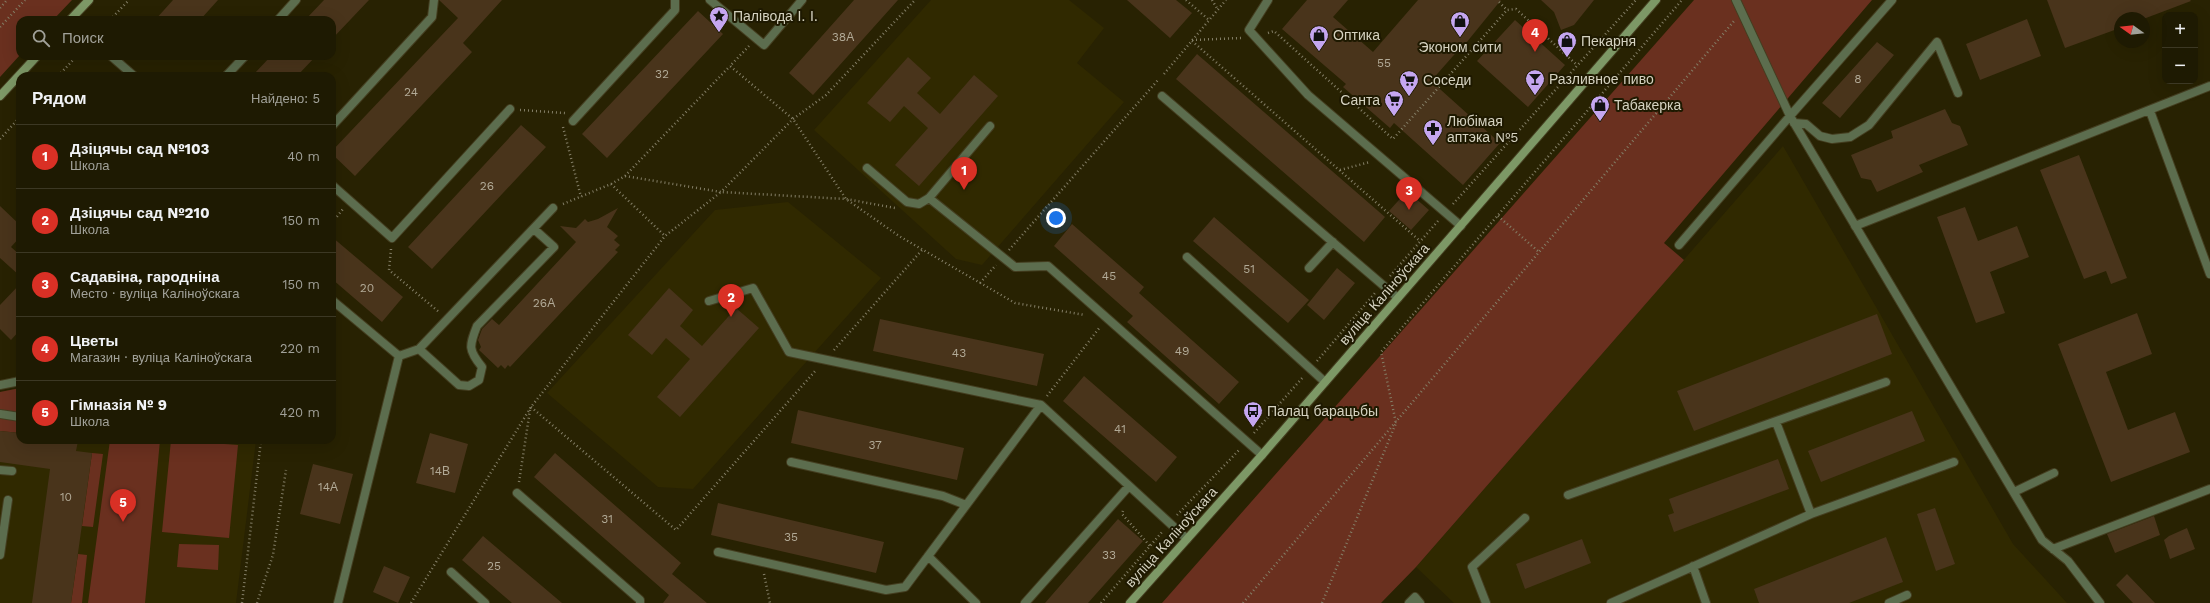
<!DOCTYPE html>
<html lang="ru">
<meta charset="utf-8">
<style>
body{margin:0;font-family:"Work Sans",sans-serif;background:#26230c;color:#f1f3f6}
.controls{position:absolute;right:12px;top:12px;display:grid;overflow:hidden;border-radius:8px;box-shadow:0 4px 16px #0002}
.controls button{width:36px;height:36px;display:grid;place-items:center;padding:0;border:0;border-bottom:1px solid #3c3824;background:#1e1a02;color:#f1f3f6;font:20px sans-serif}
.compass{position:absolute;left:2114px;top:12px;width:36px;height:36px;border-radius:50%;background:#1e1a02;box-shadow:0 4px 16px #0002;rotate:285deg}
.you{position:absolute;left:1056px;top:218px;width:14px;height:14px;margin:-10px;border:3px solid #fff;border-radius:50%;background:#1a73e8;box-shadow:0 0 0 6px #1a73e833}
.badge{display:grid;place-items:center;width:26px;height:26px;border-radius:50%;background:#d93025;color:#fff;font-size:13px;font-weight:700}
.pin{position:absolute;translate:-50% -33px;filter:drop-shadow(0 1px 2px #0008)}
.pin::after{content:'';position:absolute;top:21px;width:14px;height:12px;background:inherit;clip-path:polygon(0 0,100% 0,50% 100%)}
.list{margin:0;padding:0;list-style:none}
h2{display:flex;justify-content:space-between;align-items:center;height:52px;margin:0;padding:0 16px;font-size:17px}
h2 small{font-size:13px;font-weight:400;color:#a1a199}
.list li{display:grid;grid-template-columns:26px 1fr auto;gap:12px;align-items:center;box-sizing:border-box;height:64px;padding:0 16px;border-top:1px solid #3c3824}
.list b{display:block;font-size:15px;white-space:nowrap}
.list p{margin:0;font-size:13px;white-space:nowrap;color:#a1a199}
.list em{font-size:13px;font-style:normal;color:#a1a199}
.icon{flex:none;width:22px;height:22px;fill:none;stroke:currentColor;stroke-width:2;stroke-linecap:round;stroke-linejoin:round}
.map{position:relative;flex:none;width:2210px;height:603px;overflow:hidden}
.search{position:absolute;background:#1e1a02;box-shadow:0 4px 16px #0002;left:16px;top:16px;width:320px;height:44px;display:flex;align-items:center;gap:10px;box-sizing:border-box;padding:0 14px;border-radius:12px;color:#a1a199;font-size:15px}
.panel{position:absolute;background:#1e1a02;box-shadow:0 4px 16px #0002;left:16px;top:72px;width:320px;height:372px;border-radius:12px}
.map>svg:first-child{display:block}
</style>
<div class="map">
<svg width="2210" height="603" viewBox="0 0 2210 603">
<rect width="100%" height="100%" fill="#282202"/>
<path fill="#302900" d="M931,0H1069L1104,28L1077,63L1124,102L982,265L956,259L814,130Z
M1783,146L2013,544L2067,603H1454L1416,567Z
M788,202L881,278L693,489L658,487L547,393L715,210Z
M20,388V440H256L236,603H0V392Z"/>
<path fill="#6a301f" d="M0,0H72L53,20H20V55L0,77Z
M1694,0H1872L1664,243L1684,260L1416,567L1381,603H1162Z
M20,388V433L0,431V392Z
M110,440H160L145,603H88Z
M171,440L238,445L229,538L162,532Z
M92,453L103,454L93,527L82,526Z
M179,544L219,545L218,570L177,567Z
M78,554L87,555L82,603H71Z"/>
<path fill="#49341b" d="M173,0H218L200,20H155Z
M324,0H369L332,39V20H305Z
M439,0H502L463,43L472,52L355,176L332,154V151L458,18Z
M854,0H898L813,95L789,73Z
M1127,0H1176L1192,13L1170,38Z
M1307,0H1348L1333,17L1373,52L1418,0H1501L1462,48L1461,47L1431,81L1500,143L1463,185L1394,123L1390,128L1343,87L1346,84L1282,29Z
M1541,0H1594L1574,25L1561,30L1554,12Z
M2047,0H2190L2191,1L2146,18H2120V28L2065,48Z
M698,11L723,34L607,158L582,134Z
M2027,19L2041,56L1980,80L1966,44Z
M1515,20L1565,65L1528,107L1477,61Z
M1877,42L1894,55L1840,118L1822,103Z
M1197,54L1385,217L1364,242L1176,79Z
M271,56H316L297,76H252Z
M908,57L931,78L917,93L940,114L974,75L998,96L919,186L895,165L928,128L904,106L890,122L867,103Z
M1945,109L1952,123L1960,126L1968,145L1919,165L1923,172L1877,192L1871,180L1861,178L1851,155L1893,138L1891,131Z
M521,125L546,147L432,269L408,247Z
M2079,155L2127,278L2111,284L2106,271L2084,279L2040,170Z
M1407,191L1429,210L1411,230L1389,211Z
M0,206L20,225V237L11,247L20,255V276L0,258Z
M1965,207L1978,241L2017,226L2029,257L1990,272L2005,313L1976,323L1937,217Z
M618,208L607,227L618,236L614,240L620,245L615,250L618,252L510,367L508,365L505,369L501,365L498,368L479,350L481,347L478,340L482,329L492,319L499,325L576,242L560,226L576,228L585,219L588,222L598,219Z
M1214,217L1309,300L1288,323L1193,241Z
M1072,224L1144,287L1139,293L1239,382L1219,404L1127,322L1133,316L1054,246Z
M332,237L403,297L382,322L332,279Z
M1337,268L1355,283L1324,320L1307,305Z
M20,284V330L11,340L0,329V305Z
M669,288L693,310L680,326L702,346L736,308L759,328L680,417L657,397L690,359L666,338L652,355L628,335Z
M2137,313L2152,354L2106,372L2128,430L2175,412L2190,452L2111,482L2058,344Z
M1877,314L1892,354L1694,431L1677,391Z
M880,319L1044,354L1037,386L873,351Z
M1084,376L1177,457L1156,482L1063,401Z
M798,410L964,448L957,480L791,443Z
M1912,411L1925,441L1821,482L1808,451Z
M0,431L20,433V440L78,441L76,451L92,453L71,603H32L50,469L0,462Z
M430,433L468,444L455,493L416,483Z
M555,453L681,563L672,574L707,603H663L669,595L534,477Z
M1778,459L1789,489L1674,532L1668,515L1674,513L1669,499Z
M313,464L353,474L340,524L300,514Z
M718,503L884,542L876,573L711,535Z
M1935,508L1955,564L1936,571L1917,514Z
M2154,516L2160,535L2115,553L2107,534Z
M1118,519L1143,541L1088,603H1045Z
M2187,528L2195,549L2170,559L2164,540L2169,536Z
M483,536L562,603H512L498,591L462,560Z
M1886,537L1903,582L1849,603H1759L1754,589Z
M1582,539L1591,563L1525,589L1516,564Z
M384,566L410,577L398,603L373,592Z
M2127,574L2155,603H2133L2116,585Z"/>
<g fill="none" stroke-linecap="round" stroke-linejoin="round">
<defs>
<path id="lane" d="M710,0L764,45L802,0
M1268,0L1249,30L1308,95L1461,226
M1736,0L1790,116L1892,0
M278,20L296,0
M111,56L134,76
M226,76L245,56
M1162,96L1398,298
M2150,111L2210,274
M573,121L675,10V0
M1794,123L1806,124L1820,136L1832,139L1850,137L1869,125L1937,42L1958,93
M332,126L432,17L434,0
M867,168L907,202L919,204L929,198L990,126
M332,185L392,238L510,109
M929,198L1015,267L1048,266L1262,455
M1855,226L2210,86
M1679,245L1790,116L2042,540L2068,561L2100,603
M1187,257L1325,382
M1309,268L1333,242
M332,300L399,356
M709,301L753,288L789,352L1041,405L1187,539
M419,349L459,385L469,386L479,380L482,367C468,350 469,346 477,326L554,247L534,229
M399,356L419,349L553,208
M0,385L20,381
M0,414L20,417
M1776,422L1811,514
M791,462L943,496L966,505
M0,470L12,471
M2014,492L2054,473
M517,493L640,600V603
M1568,495L1886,382
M2053,549L2210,489
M718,552L886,590L905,587L1041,405
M0,555L8,500
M928,556L976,603
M1693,566L1706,603
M451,572L485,603
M338,603L399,356
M1025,603L1129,486
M1409,603L1415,597L1420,603
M1486,603L1472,567L1525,518
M1611,603L1811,514L1954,462
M1889,603L1907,595"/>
<path id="secondary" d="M70,20L89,0
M0,96L37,56
M1130,603L1262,455L1656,0"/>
</defs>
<use href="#lane" stroke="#443e20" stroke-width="10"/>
<use href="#secondary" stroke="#443e20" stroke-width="10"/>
<path stroke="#847f67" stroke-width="2.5" stroke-dasharray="1 3" stroke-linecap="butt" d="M1186,0L1209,20
M1212,0L1218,10
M1499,2L1507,10L1516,9L1577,65
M0,8L7,0
M110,20L129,0
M0,27L25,0
M1268,33L1274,31L1393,139L1507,10
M1192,40L1241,38
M1192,41L1420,241
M749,46L730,66L793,119L846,199L899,236L1015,303L1085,315
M1164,74L1226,0
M58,76L77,56
M520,110L565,113
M563,127L581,197
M0,139L20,117
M1340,170L1370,162
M625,176L721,192L793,119L826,95L915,0
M611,184L625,176L730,66
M563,204L611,184L665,236L721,192L846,199L895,208
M1453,204L1636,0
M1498,216L1539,252
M332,223L343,209
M391,249L389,270L439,312
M1009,250L1158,80
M1390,276L1438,221
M980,283L996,265
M834,350L922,250
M1317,361L1375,293
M1047,396L1100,327
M531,407L676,530L816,370
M1254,433L1303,377
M519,482L530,410
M1123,511L1122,514L1150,546
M1177,515L1240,449
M764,574L770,603
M242,603L261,440
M257,603L273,555L286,470
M411,603L531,407L665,236
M1101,603L1162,532
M1243,603L1734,21
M1322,603L1396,423L1381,352L1682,0"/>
<use href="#lane" stroke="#5c6d4e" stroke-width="8"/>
<use href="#secondary" stroke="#7d9866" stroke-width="8"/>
</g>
<defs>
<symbol id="sight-pin" viewBox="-11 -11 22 30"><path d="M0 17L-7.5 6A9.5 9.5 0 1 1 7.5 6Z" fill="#c5a6f0" stroke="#1e1900"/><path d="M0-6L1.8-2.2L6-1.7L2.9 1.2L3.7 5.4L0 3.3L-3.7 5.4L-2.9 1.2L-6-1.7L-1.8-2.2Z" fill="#111"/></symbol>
<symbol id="shop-pin" viewBox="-11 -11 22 30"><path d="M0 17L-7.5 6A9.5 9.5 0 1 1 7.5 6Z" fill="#c5a6f0" stroke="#1e1900"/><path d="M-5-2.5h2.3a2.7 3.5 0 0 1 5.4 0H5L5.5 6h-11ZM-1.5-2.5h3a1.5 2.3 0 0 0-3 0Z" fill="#111"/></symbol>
<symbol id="bar-pin" viewBox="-11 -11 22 30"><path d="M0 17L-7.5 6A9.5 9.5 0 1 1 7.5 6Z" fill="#c5a6f0" stroke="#1e1900"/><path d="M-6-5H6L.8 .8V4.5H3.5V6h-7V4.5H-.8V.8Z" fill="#111"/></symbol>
<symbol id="supermarket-pin" viewBox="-11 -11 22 30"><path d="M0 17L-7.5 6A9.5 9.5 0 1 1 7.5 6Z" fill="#c5a6f0" stroke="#1e1900"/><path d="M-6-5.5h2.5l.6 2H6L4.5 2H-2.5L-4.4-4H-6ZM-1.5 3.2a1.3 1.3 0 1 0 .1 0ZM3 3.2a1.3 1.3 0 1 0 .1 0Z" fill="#111"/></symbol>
<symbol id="pharmacy-pin" viewBox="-11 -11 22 30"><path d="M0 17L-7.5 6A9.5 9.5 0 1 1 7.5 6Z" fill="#c5a6f0" stroke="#1e1900"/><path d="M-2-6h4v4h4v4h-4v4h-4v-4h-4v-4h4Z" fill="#111"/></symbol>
<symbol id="bus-pin" viewBox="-11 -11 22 30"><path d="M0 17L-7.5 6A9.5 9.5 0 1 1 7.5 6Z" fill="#c5a6f0" stroke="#1e1900"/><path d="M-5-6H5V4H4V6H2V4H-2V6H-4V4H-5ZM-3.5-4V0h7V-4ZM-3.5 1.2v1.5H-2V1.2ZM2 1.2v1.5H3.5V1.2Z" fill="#111"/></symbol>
</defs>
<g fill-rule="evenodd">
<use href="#sight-pin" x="708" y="5" width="22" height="30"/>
<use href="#shop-pin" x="1449" y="10" width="22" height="30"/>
<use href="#shop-pin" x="1308" y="24" width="22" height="30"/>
<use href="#shop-pin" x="1556" y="30" width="22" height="30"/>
<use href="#bar-pin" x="1524" y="68" width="22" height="30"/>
<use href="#supermarket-pin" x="1398" y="69" width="22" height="30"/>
<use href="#supermarket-pin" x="1383" y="89" width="22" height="30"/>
<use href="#shop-pin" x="1589" y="94" width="22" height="30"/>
<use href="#pharmacy-pin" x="1422" y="118" width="22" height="30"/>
<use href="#bus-pin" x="1242" y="400" width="22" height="30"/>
</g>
<g text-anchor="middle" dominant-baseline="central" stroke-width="4" stroke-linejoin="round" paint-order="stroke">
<g font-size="12" fill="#b2aa97">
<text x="843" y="37">38А</text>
<text x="1384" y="63">55</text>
<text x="662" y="74">32</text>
<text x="1858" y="79">8</text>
<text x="411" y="92">24</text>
<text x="487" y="186">26</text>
<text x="1249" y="269">51</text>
<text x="1109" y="276">45</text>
<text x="367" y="288">20</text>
<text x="544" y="303">26А</text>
<text x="1182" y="351">49</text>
<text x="959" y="353">43</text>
<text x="1120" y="429">41</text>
<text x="875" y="445">37</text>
<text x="440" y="471">14В</text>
<text x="328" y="487">14А</text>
<text x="66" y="497">10</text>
<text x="607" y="519">31</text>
<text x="791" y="537">35</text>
<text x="1109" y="555">33</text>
<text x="494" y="566">25</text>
</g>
<g font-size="14" fill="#d5d2c0" stroke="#1e1900" text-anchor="start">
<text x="733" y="16">Палівода І. І.</text>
<text x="1333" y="35">Оптика</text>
<text x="1581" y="41">Пекарня</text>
<text x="1460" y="47" text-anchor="middle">Эконом сити</text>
<text x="1549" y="79">Разливное пиво</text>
<text x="1423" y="80">Соседи</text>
<text x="1380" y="100" text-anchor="end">Санта</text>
<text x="1614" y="105">Табакерка</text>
<text x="1447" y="121">Любімая<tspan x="1447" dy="16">аптэка №5</tspan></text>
<text x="1267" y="411">Палац барацьбы</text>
</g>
<g font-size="14" fill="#d5d2c0" stroke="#1e1900">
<text transform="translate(1384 294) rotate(-49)">вуліца Каліноўскага</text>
<text transform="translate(1171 537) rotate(-48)">вуліца Каліноўскага</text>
</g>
</g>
</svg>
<div class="controls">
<button>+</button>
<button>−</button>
</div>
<svg class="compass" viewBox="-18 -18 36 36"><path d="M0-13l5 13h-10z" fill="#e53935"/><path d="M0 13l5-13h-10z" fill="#a1a199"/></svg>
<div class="you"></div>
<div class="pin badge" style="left:964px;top:190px">1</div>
<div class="pin badge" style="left:731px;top:317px">2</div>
<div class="pin badge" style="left:1409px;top:210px">3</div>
<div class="pin badge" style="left:1535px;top:52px">4</div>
<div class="pin badge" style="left:123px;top:522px">5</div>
<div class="search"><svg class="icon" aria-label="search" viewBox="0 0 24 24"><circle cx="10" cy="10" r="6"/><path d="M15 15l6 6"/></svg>Поиск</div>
<section class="panel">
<h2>Рядом<small>Найдено: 5</small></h2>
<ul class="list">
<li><span class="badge">1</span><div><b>Дзіцячы сад №103</b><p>Школа</p></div><em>40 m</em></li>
<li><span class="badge">2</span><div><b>Дзіцячы сад №210</b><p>Школа</p></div><em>150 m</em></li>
<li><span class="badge">3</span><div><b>Садавіна, гародніна</b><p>Место · вуліца Каліноўскага</p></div><em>150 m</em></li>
<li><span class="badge">4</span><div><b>Цветы</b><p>Магазин · вуліца Каліноўскага</p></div><em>220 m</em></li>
<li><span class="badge">5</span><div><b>Гімназія № 9</b><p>Школа</p></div><em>420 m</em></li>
</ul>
</section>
</div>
